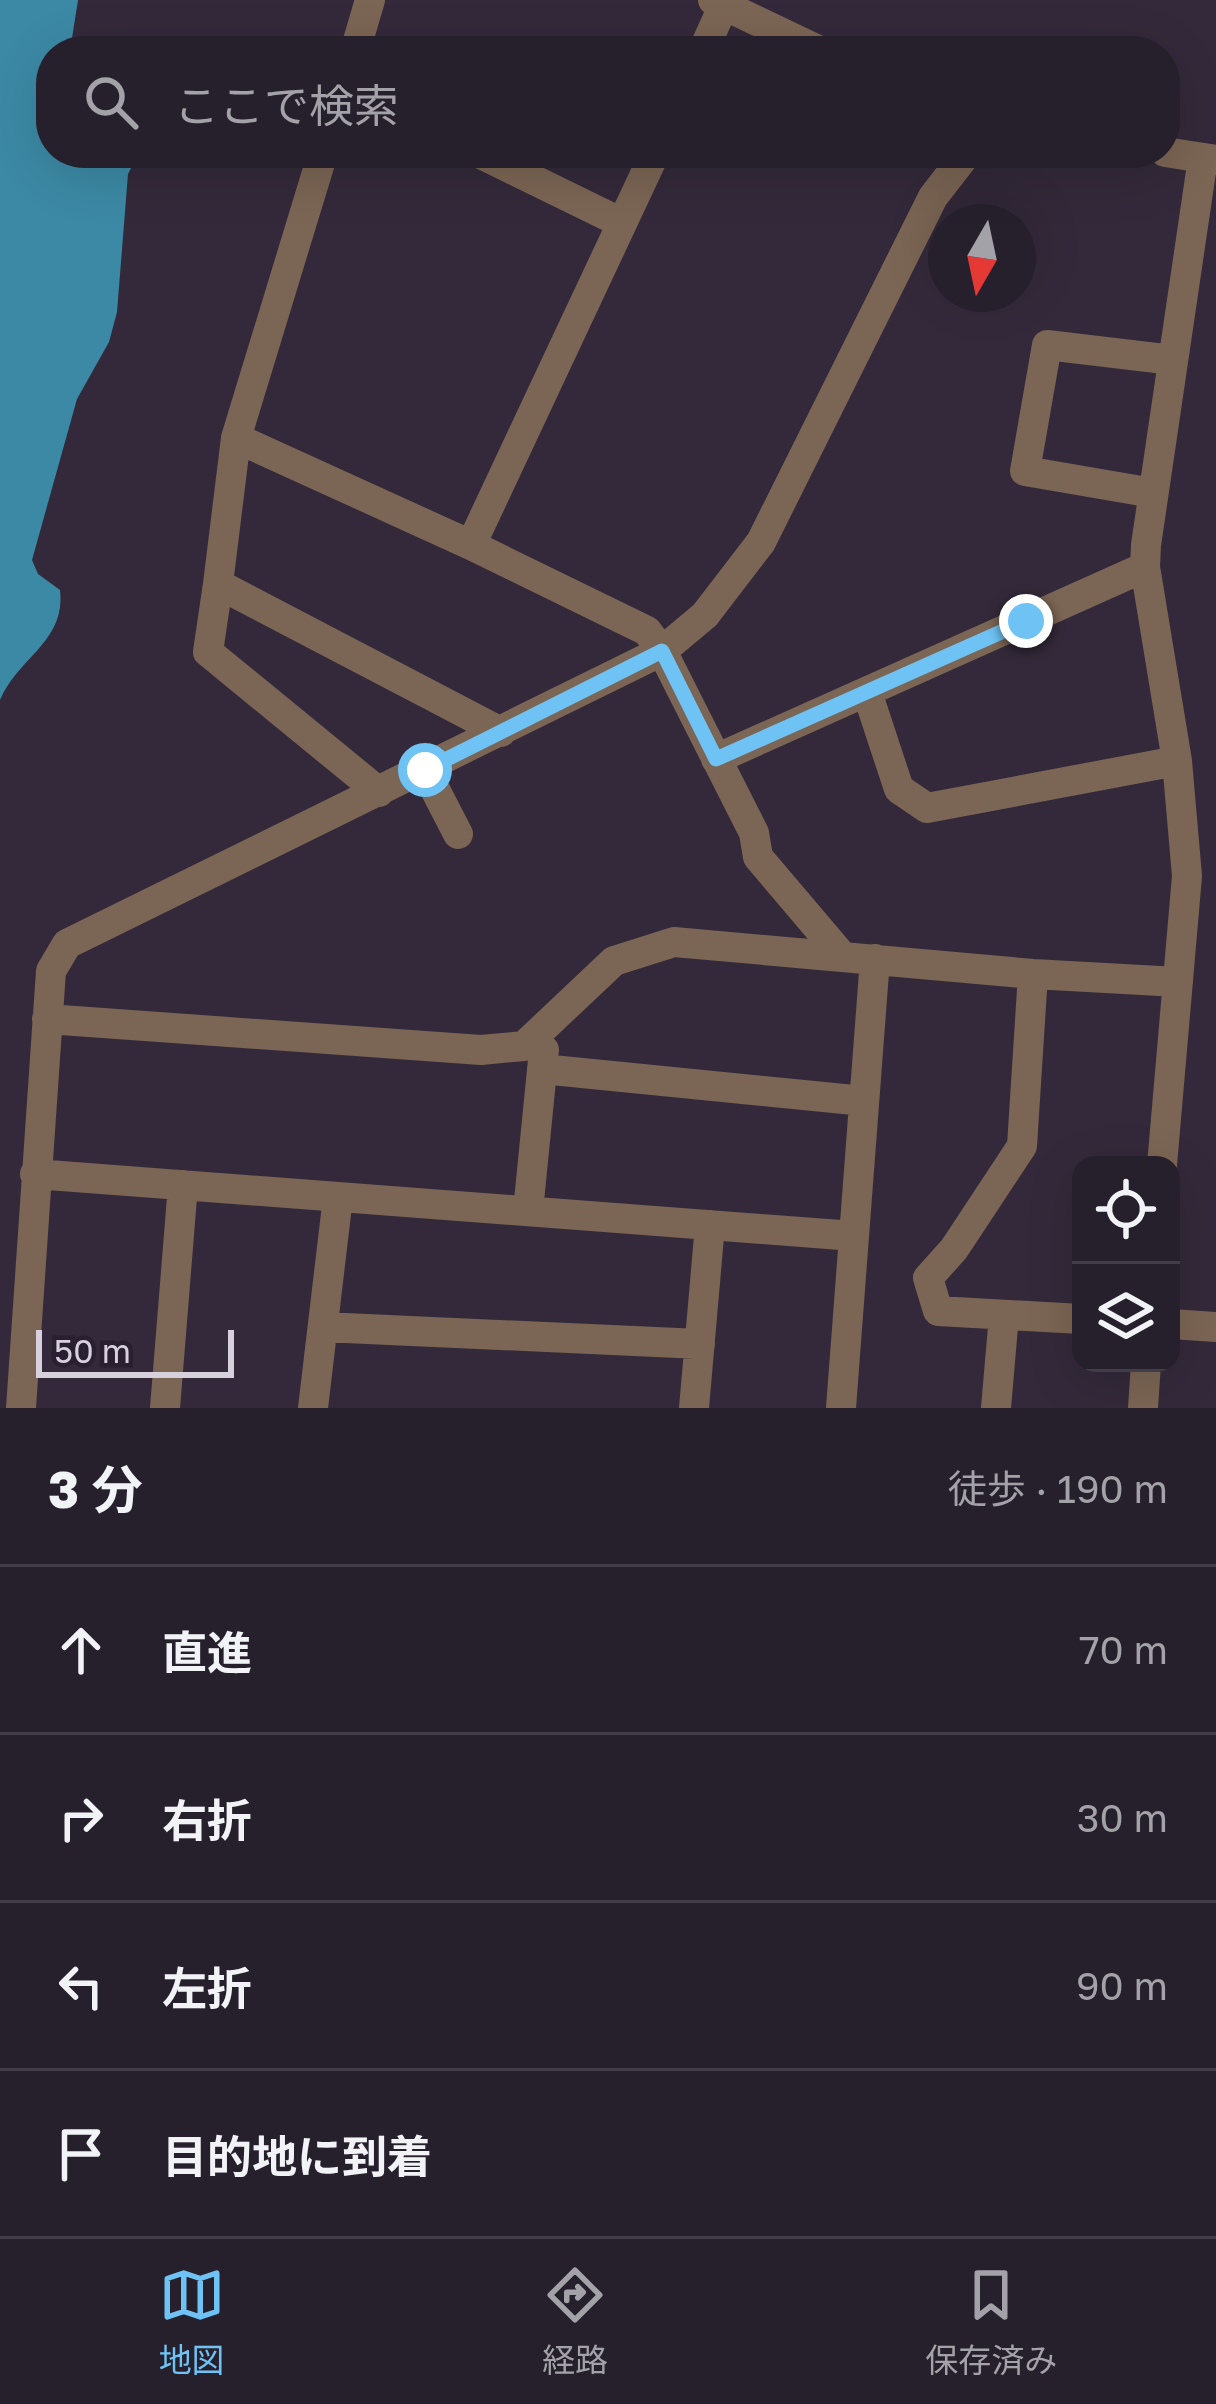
<!DOCTYPE html>
<html lang="ja">
<meta charset="utf-8">
<style>
body{margin:0;font-family:"Golos Text","Noto Sans JP",sans-serif;background:#322c38;color:#f1f3f6}
.controls{position:absolute;right:36px;bottom:36px;display:grid;overflow:hidden;border-radius:24px;box-shadow:0 12px 48px #0002}
.controls button{width:108px;height:108px;display:grid;place-items:center;padding:0;border:0;border-bottom:3px solid #423d48;background:#261f2c;color:#f1f3f6;font:60px sans-serif}
.compass{position:absolute;left:928px;top:204px;width:108px;height:108px;border-radius:50%;background:#261f2c;box-shadow:0 12px 48px #0002;rotate:189deg}
.scale{position:absolute;left:36px;bottom:30px;width:198px;box-sizing:border-box;padding-left:12px;border:6px solid #d7d1dd;border-top:0;font-size:33px;line-height:42px;white-space:nowrap;color:#d7d1dd;-webkit-text-stroke:9px #291f30;paint-order:stroke}
.stop{position:absolute;width:36px;height:36px;margin:-27px;border:9px solid #6fc2f4;border-radius:50%;background:#fff}
.stop.end{background:#6fc2f4;border-color:#fff;box-shadow:0 3px 12px #0008}
.list{margin:0;padding:0;list-style:none}
h2{display:flex;justify-content:space-between;align-items:center;height:156px;margin:0;padding:0 48px;font-size:51px}
h2 small{font-size:39px;font-weight:400;color:#a4a2a9}
.list li{display:grid;grid-template-columns:78px 1fr auto;gap:36px;align-items:center;box-sizing:border-box;height:168px;padding:0 48px;border-top:3px solid #423d48}
.list b{display:block;font-size:45px;white-space:nowrap}
.list em{font-size:39px;font-style:normal;color:#a4a2a9}
.icon{flex:none;width:66px;height:66px;fill:none;stroke:currentColor;stroke-width:2;stroke-linecap:round;stroke-linejoin:round}
.map{position:relative;flex:none;width:1216px;height:1408px;overflow:hidden}
.search{position:absolute;background:#261f2c;box-shadow:0 12px 48px #0002;left:36px;right:36px;top:36px;height:132px;display:flex;align-items:center;gap:30px;box-sizing:border-box;padding:0 42px;border-radius:48px;color:#a4a2a9;font-size:45px}
.sheet{height:828px;background:#261f2c}
nav{display:flex;justify-content:space-around;align-items:center;box-sizing:border-box;height:168px;border-top:3px solid #423d48;background:#261f2c;font-size:33px;color:#a4a2a9}
nav a{display:grid;justify-items:center;gap:6px}
nav .on{color:#6fc2f4}
.map>svg:first-child{display:block}
</style>
<div class="map">
<svg width="1216" height="1408" viewBox="0 0 1216 1408">
<rect width="100%" height="100%" fill="#33293a"/>
<path fill="#3c89a5" d="M0,0H78L70,51H51V153H139L128,174L117,312L109,342L77,399L32,560L38,574L60,590C66,642 18,657 0,700Z"/>
<g fill="none" stroke-linecap="round" stroke-linejoin="round">
<path stroke="#7b6554" stroke-width="30" d="M713,0L820,51
M355,51L370,0
M703,51L726,0
M1165,152L1216,160
M323,153L236,438L471,545L647,631L662,651L754,833L758,857L842,956
M479,153L622,223
M236,438L218,584L501,732
M1153,493L1025,471L1047,345L1173,360
M471,545L655,153
M218,584L208,652L379,792
M867,692L899,789L927,808L1177,761
M716,759L1145,567
M425,770L458,834
M1033,974L1022,1146L954,1249L928,1278L938,1311L1081,1319
M47,1019L481,1050L524,1046L614,961L674,942L1033,974L1178,982
M542,1069L864,1101
M1162,1165L1187,876L1177,761L1145,567L1146,545L1203,158
M35,1174L854,1236
M528,1211L544,1050
M1171,1324L1216,1327
M323,1327L700,1344
M21,1408L51,971L67,944L662,651L705,615L761,542L933,197L967,153
M165,1408L183,1185
M313,1408L338,1197
M694,1408L710,1225
M841,1408L875,959
M996,1408L1004,1315
M1143,1408L1146,1363"/>
</g>
<g fill="none" stroke-linecap="round" stroke-linejoin="round">
<path stroke="#6fc2f4" stroke-width="15" d="M425,770L662,651L716,759L1026,621"/>
</g>
</svg>
<div class="controls">
<button><svg class="icon" aria-label="locate" viewBox="0 0 24 24"><circle cx="12" cy="12" r="6"/><path d="M12 2v4M12 18v4M2 12h4M18 12h4"/></svg></button>
<button><svg class="icon" aria-label="layers" viewBox="0 0 24 24"><path d="M12 4l9 5-9 5-9-5zM3 14l9 5 9-5"/></svg></button>
</div>
<svg class="compass" viewBox="-18 -18 36 36"><path d="M0-13l5 13h-10z" fill="#e53935"/><path d="M0 13l5-13h-10z" fill="#a4a2a9"/></svg>
<div class="scale">50 m</div>
<div class="stop" style="left:425px;top:770px"></div>
<div class="stop end" style="left:1026px;top:621px"></div>
<div class="search"><svg class="icon" aria-label="search" viewBox="0 0 24 24"><circle cx="10" cy="10" r="6"/><path d="M15 15l6 6"/></svg>ここで検索</div>
</div>
<section class="sheet">
<h2>3 分<small>徒歩 · 190 m</small></h2>
<ul class="list">
<li><svg class="icon" aria-label="ahead" viewBox="0 0 24 24"><path d="M12 20V5M6 11l6-6 6 6"/></svg><div><b>直進</b></div><em>70 m</em></li>
<li><svg class="icon" aria-label="right" viewBox="0 0 24 24"><path d="M7 20v-9h11M14 6l5 5-5 5"/></svg><div><b>右折</b></div><em>30 m</em></li>
<li><svg class="icon" aria-label="left" viewBox="0 0 24 24"><path d="M17 20v-9H6M10 6l-5 5 5 5"/></svg><div><b>左折</b></div><em>90 m</em></li>
<li><svg class="icon" aria-label="arrive" viewBox="0 0 24 24"><path d="M6 21V4h12l-3 4 3 4H6"/></svg><div><b>目的地に到着</b></div></li>
</ul>
</section>
<nav>
<a class="on"><svg class="icon" aria-label="map" viewBox="0 0 24 24"><path d="M3 6l6-2 6 2 6-2v14l-6 2-6-2-6 2zM9 4v14M15 6v14"/></svg>地図</a>
<a><svg class="icon" aria-label="directions" viewBox="0 0 24 24"><path d="M12 3l9 9-9 9-9-9zM9 14v-3h6M13 9l2 2-2 2"/></svg>経路</a>
<a><svg class="icon" aria-label="saved" viewBox="0 0 24 24"><path d="M7 4h10v16l-5-4-5 4z"/></svg>保存済み</a>
</nav>
